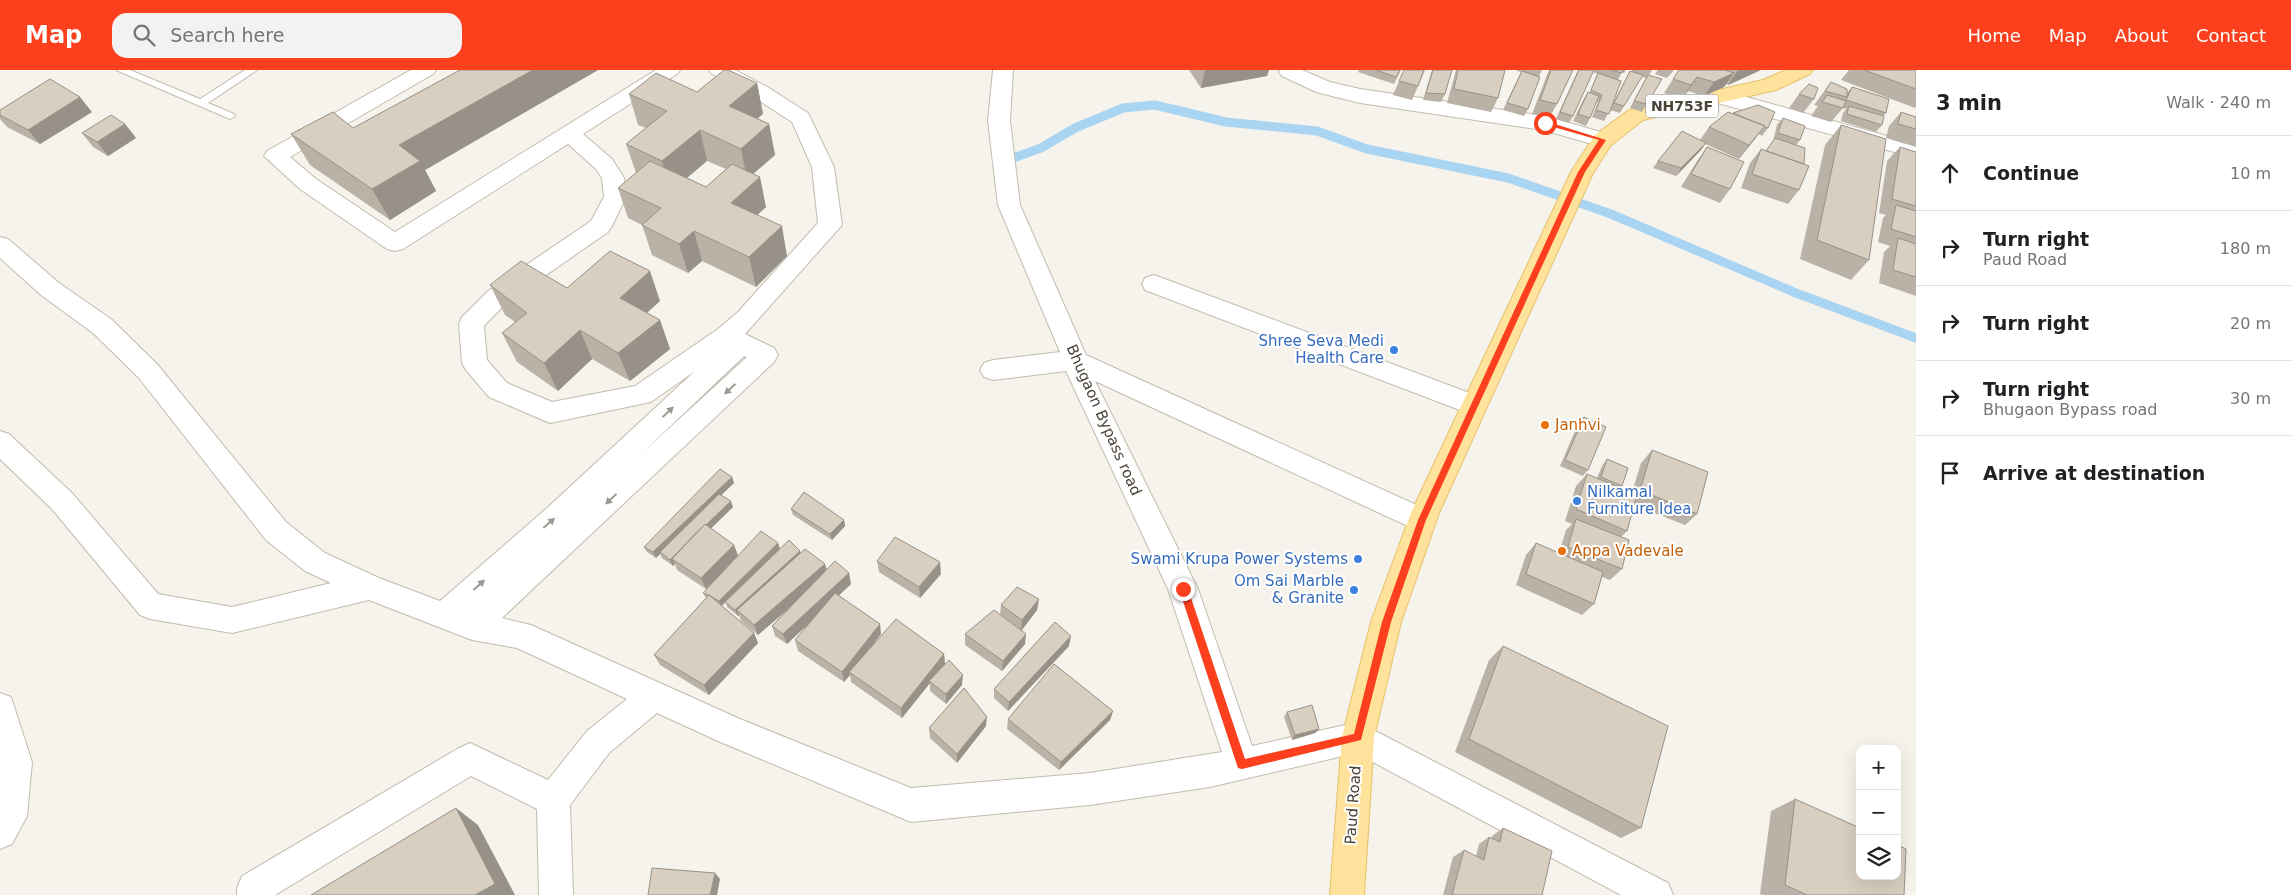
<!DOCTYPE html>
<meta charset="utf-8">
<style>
body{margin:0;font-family:"DejaVu Sans",sans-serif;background:#f2f2f2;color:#202124}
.controls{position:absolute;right:15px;bottom:15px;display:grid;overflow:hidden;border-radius:10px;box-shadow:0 5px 20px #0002}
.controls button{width:45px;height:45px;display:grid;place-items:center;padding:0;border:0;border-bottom:1px solid #e0e0e0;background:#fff;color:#202124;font:25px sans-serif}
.stop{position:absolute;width:15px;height:15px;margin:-11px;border:4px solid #fc3f1d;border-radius:50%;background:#fff}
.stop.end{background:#fc3f1d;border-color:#fff;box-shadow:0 1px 5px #0008}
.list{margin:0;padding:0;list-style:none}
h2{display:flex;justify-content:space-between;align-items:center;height:65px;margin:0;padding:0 20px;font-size:21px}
h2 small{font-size:16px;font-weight:400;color:#757577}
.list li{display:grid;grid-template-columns:32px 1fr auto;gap:15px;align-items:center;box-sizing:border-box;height:75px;padding:0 20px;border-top:1px solid #e0e0e0}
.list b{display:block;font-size:19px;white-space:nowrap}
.list p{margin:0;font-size:16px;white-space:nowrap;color:#757577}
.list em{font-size:16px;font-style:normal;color:#757577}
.icon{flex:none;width:28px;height:28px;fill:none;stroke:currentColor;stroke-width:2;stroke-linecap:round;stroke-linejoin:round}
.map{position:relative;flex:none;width:1916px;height:825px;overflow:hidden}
header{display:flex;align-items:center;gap:30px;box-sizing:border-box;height:70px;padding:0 25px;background:#fc3f1d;color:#fff}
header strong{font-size:24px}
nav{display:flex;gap:28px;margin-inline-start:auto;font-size:18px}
.search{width:350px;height:45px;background:#f2f2f2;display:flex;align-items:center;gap:12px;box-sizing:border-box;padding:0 18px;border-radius:15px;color:#757577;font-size:19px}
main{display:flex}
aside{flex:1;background:#fff}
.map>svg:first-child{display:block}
</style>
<header>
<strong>Map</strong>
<div class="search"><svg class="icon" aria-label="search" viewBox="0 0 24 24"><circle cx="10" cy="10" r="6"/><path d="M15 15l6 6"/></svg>Search here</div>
<nav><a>Home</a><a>Map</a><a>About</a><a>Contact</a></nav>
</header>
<main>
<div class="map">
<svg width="1916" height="825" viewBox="0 0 1916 825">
<rect width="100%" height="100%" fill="#f6f3ec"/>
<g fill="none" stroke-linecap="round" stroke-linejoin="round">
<path stroke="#a9d4f2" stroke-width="9" d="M1016,87L1041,78L1075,58L1123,38L1155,35L1226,52L1317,61L1367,79L1508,108L1611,144L1796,223L1916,268"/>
<defs>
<path id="lane" d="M116,0H130L200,29L245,0H257L208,33L234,44L235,46L230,49Z"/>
<path id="street" d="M411,0H436L433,4L290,87L316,109L395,162L656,0H680L677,4L583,64L612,89L624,108L626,127L612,156L608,162L506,233L484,256L487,290L507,313L552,332L635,316L718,259L738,242L818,153L812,97L792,52L755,28L712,4L709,0H735L769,18L808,43L834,97L842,155L745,264L774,278L778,285L774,292L502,548L531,555L740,649L911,718L1090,703L1222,682L1168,519L1066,301L993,310L984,307L980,300L984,293L993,290L1060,282L998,135L988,51L993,0H1013L1010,51L1020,135L1086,285L1432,442L1436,450L1432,458L1422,462L1412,458L1095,311L1198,519L1252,676L1358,652L1668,813L1673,825H1621L1356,683L1210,717L1090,735L911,752L718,671L657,643L609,683L570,735L573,825H539L537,739L471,706L275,825H237V818L242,806L459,678L470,673L548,710L587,661L627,629L517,578L472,570L369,530L232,563L150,549L140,545L52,439L0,389V361L9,364L72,423L158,524L232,537L331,513L305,501L266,470L139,308L93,263L41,225L0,188V167L8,169L59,213L111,249L157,294L286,452L325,483L379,508L440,531L546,439L695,301L651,332L550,353L489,327L466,300L462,293L459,254L462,247L488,221L591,151L604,127L602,108L596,99L568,74L403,179L395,181L387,179L300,119L264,86L267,81ZM744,286L747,287L640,385Z
M1280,0H1302L1330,12L1360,19L1545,46L1611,65L1614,70L1611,75L1603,77L1543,60L1360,33L1316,22L1282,6L1279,2Z
M1721,20L1916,74V88L1714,32L1711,27L1714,22Z
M1154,205L1483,328L1487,335L1483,342L1474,345L1465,342L1145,220L1142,214L1145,208Z
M0,623L11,627L32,692L27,746L12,774L0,779Z"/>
<path id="primary" d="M1786,0H1813L1810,4L1776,20L1643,50L1611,75L1593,103L1439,443L1401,552L1374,667L1364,825H1330L1342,667L1371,552L1411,443L1571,102L1595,65L1629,40L1763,10Z"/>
</defs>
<use href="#lane" stroke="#c2bbae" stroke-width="2"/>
<use href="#street" stroke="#c2bbae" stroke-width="2"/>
<use href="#primary" stroke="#e6c16a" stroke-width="2"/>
<use href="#lane" fill="#fff" fill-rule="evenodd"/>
<use href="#street" fill="#fff" fill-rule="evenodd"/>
<use href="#primary" fill="#ffe39c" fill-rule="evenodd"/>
</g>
<path fill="#bab2a6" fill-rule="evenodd" d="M460,0H598L425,100L436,121L390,150L310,95L291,64L353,58Z
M1189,0H1269L1267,6L1201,18Z
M1359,0H1401L1394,14L1358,2Z
M1425,0L1412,30L1393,25L1399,11Z
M1432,0H1452L1445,24L1441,32L1423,30Z
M1456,0H1505L1498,28L1491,42L1447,33Z
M1517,0H1542L1539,6L1528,39L1524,46L1503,40L1521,2L1517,1Z
M1549,0H1573L1557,34L1549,48L1532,44Z
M1578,0H1626L1624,3L1622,2L1618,10L1610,39L1630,1H1632V0H1652L1649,5L1662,9L1642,42L1630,38L1646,8L1641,7L1620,43L1610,40L1604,51L1592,47L1598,32L1597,31L1590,48L1586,56L1573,51L1583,30L1588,22L1589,23L1598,4L1593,2L1573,46L1569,53L1556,49Z
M1658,0H1674L1667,8L1655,4Z
M1679,0H1761L1728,15L1726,14L1724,17L1704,26L1688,21L1682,29L1664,23Z
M1849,0H1916V37L1915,38L1841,10Z
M1831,12L1847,23L1852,17L1886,43L1883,46L1882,55L1876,62L1841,51L1843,43L1846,39L1843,38L1831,52L1811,46L1818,36L1814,35Z
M757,13L763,44L757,48L769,54L775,85L753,104L766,137L757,145L787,186L756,217L702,191L688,203L652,185L642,155L628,148L618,118L636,103L626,74L646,58L638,55L629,24L697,22ZM707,91L726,99L706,117L687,108Z
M1799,24L1814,29L1803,43L1789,38Z
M0,40L92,42L40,74L7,57L0,49Z
M1728,42L1768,58L1762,66L1759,64L1739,89L1705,74L1701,80L1676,106L1653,98L1658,91L1700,70L1709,57Z
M1901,42L1916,47V77L1886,68L1889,56Z
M1783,48L1800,70L1796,75L1799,120L1788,134L1741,118L1750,93L1761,79L1766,81L1773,71L1777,55Z
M125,54L136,68L108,86L93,77L82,63Z
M1841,55L1869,190L1851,210L1800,189L1825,75Z
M1707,77L1730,119L1720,133L1681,117L1697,91Z
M1900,77L1916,82V226L1879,213L1884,182L1890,176L1878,172L1883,148L1886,145L1879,143L1887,91Z
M490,215L567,218L660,231L647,243L660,250L670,279L630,311L592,289L558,321L517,292L502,263L515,252L505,245Z
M1584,347L1588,400L1583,406L1560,396L1578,354Z
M1652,380L1697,444L1685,455L1634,435L1627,461L1621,467L1622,499L1610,510L1602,507L1594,534L1582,545L1516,515L1526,485L1536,473L1559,483L1566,460L1572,454L1565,451L1576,416L1587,404L1597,408L1602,396L1607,389L1622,416L1620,418L1632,422L1641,393Z
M732,407L734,413L721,425L733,437L711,458L734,475L738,486L778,473L780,479L801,483L825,494L827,500L851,514L839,525L881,564L874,573L944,584L945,594L962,615L946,634L930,621V613L902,648L851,612L850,605L844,612L798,581L795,570L809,553L787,574L775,566L772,556L786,541L758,565L741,551L739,545L738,546L727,537L726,532L722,536L754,563L758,573L709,625L660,595L654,585L706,528L703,523L735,489L706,519L677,500L675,494L673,496L662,488L660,484L656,488L647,482L644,477Z
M791,439L844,450L845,456L832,470L793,445Z
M877,491L941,504L920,528L879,502Z
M1001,535L1037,540L1022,560L1025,574L1002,601L965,575V564L1000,545Z
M1069,576L1008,641L994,628V619Z
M1503,576L1641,758L1621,768L1455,682L1489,590Z
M1113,641L1110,650L1059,700L1007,659L1008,649Z
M1287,642L1319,659L1315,663L1292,670L1284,647Z
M986,656L957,693L930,668L929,658Z
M1795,729L1904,825H1763L1760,824L1771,741Z
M1503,758L1542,825H1443L1453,787L1464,780L1476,786L1479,774L1489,767L1492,768V766Z"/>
<path fill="#979187" d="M533,0H598L425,100L436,121L390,150L372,119L399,75Z
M1205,0H1269L1267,6L1201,18Z
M1739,0H1761L1728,15L1737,1Z
M1734,3L1724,17L1704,26L1714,12Z
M1697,7L1688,21L1682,29L1691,15Z
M757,13L763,44L735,67L729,36Z
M80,27L92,42L40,74L28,60Z
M125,54L136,68L108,86L97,72Z
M769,54L775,85L747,109L741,79Z
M1765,56L1754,70L1739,89L1749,75Z
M700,60L707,91L671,121L662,91Z
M1706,73L1701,80L1676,106L1681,98Z
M760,107L766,137L738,163L731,133Z
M782,156L787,186L756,217L749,187Z
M694,161L702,191L688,203L679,174Z
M650,201L660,231L631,257L620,228Z
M660,250L670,279L630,311L618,283Z
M580,260L592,289L558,321L544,293Z
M732,407L734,413L661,483L660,482V484L656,488L653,482Z
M731,431L733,437L677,492L672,489L675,494L673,496L670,490Z
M844,450L845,456L832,470L830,464Z
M778,473L780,479L721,536L719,531Z
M734,475L738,486L706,519L701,508Z
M800,481L802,487L737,540L739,545L738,546L735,540Z
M940,492L941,504L920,528L919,517Z
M825,494L828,505L758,565L754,555Z
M849,503L851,514L787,574L783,564Z
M1039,529L1037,540L1021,561L1022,550Z
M880,554L881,564L851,603L849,602L850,605L844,612L842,602Z
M754,563L758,573L709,625L704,615Z
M1026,564L1025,574L1002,601L1003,591Z
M1071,566L1069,576L1008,641L1009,632Z
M944,584L945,594L929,611L930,613L902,648L901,638Z
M963,605L962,615L946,634V624Z
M1113,641L1110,650L1059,700L1061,692Z
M987,647L986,656L957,693V684Z
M1319,659L1315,663L1292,670L1295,665Z
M456,738L478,755L515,825H475Z
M715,803L720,809L717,825H710Z"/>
<path fill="#d8cfc1" stroke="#979187" d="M460,0H533L399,75L420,91L372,119L291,64L333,42L353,58Z
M724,0H728L757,13L729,36L769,54L741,79L700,60L662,91L626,74L667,41L629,24L656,3L697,22Z
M1376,0H1400L1396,7Z
M1404,0H1424L1418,16L1399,11Z
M1433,0H1452L1445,24L1426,23Z
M1458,0H1505L1498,28L1454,19Z
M1551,0H1573L1557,34L1540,30Z
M1579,0H1594L1573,46L1560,42Z
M1611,0H1623L1622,3Z
M1679,0H1725L1734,3L1714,12L1697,7L1691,15L1673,9Z
M1864,0H1916V19Z
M1522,1L1540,7L1528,39L1507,33Z
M1630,1L1643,5L1624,36L1614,33Z
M1598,3L1621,11L1609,44L1596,40L1602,25L1591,20Z
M1648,5L1662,9L1647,34L1634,31Z
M50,9L80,27L28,60L0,45V40Z
M1831,12L1847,19V27L1825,21Z
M1809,14L1818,18L1814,29L1799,24Z
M1852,17L1889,29L1886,43L1846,30Z
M1588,22L1599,26L1590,48L1578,44Z
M1827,25L1846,31L1843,38L1822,32Z
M1758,35L1775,42L1768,58L1764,57L1765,56L1733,43Z
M1849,36L1884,46L1882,55L1847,44Z
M1728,42L1765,56L1749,75L1709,57Z
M1901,42L1916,47V59L1898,54Z
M111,45L125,54L97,72L82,63Z
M1783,48L1805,56L1800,70L1778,63Z
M1841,55L1886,69L1869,190L1817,170Z
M1682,61L1706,73L1681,98L1658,91Z
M1775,68L1805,78L1804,94L1766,81Z
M1707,77L1744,92L1730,119L1691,104Z
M1900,77L1916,82V136L1892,129Z
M1761,79L1809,96L1799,120L1752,104Z
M650,91L706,117L732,94L760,107L731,133L782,156L749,187L694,161L679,174L642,155L661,138L618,118Z
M1896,135L1916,141V167L1891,159Z
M1898,168L1916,174V207L1893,200Z
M610,181L650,201L620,228L660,250L618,283L580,260L544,293L502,263L527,243L490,215L521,191L567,218Z
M1584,347L1606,357L1588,400L1565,390Z
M1652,380L1708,402L1697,444L1640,420Z
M1607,389L1628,398L1622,416L1601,407Z
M720,399L732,407L653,482L644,477Z
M1587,404L1637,425L1627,461L1576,439Z
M804,422L844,450L830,464L791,439Z
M719,424L731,431L706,455L705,454L670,490L660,482Z
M1576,449L1629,470L1622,499L1568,477Z
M705,454L734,475L701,508L672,489Z
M761,461L778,473L719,531L709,525H708L703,523Z
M895,467L940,492L919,517L877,491Z
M789,470L800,481L735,540L725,532Z
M1536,473L1603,502L1594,534L1526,504Z
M805,479L825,494L754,555L737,540Z
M835,491L849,503L783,564L772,556Z
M1017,517L1039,529L1022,550L1001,535Z
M835,523L880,554L842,602L795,570Z
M709,525L754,563L704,615L654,585Z
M994,540L1026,564L1003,591L965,564Z
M896,549L944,584L901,638L849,602Z
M1055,552L1071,566L1009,632L994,619Z
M1503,576L1668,656L1641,758L1469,669Z
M949,590L963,605L946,624L929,611Z
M1054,594L1113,641L1061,692L1008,649Z
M964,618L987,647L957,684L929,658Z
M1312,635L1319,659L1295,665L1287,642Z
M1795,729L1860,758V806H1897V775L1906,779L1904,825H1807L1785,815Z
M456,738L495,814L475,825H311Z
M1503,758L1552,781L1542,825H1452L1464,780L1484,790L1489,767L1500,772Z
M652,798L715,803L710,825H648Z"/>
<defs><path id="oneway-solid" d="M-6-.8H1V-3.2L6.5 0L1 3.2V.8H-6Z" transform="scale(1.25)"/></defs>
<g fill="#9c9892">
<use href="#oneway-solid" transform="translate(730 319) rotate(137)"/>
<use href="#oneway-solid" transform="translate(668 342) rotate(-43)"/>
<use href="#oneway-solid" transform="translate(611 429) rotate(137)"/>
<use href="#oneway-solid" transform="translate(549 453) rotate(-41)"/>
<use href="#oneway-solid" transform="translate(479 515) rotate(-42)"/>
</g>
<path fill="#fc3f1d" d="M1545,51L1606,70L1585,102L1426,450L1391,552L1361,670L1242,699L1238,698L1179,519L1180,516L1183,515L1188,519L1245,689L1354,664L1382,552L1418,450L1578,102L1599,70L1543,54Z"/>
<g fill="#3f7fe0" stroke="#fff" stroke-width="2">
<circle cx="1394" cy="280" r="5"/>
<circle cx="1577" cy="431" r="5"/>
<circle cx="1358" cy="489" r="5"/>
<circle cx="1354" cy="520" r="5"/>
</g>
<g fill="#e8710a" stroke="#fff" stroke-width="2">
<circle cx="1545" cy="355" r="5"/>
<circle cx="1562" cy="481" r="5"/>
</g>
<g text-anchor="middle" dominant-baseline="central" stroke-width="4" stroke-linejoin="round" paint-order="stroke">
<rect fill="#fff" stroke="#817c74" stroke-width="1" x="1646" y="24.5" width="72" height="23" rx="4"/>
<g font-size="14" font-weight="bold" fill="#4b4439">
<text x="1682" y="36">NH753F</text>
</g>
<g font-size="15" fill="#366cbe" stroke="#fff" text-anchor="end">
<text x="1384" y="271">Shree Seva Medi<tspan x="1384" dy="17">Health Care</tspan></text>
<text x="1587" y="422" text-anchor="start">Nilkamal<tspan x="1587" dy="17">Furniture Idea</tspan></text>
<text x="1348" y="489">Swami Krupa Power Systems</text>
<text x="1344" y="511">Om Sai Marble<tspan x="1344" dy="17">&amp; Granite</tspan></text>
</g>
<g font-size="15" fill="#4b4439" stroke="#fff">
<text transform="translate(1104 350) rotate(66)">Bhugaon Bypass road</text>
<text transform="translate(1353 735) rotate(-86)">Paud Road</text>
</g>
<g font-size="15" fill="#c56008" stroke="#fff" text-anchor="start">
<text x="1555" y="355">Janhvi</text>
<text x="1572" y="481">Appa Vadevale</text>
</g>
</g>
</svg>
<div class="controls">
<button>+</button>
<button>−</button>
<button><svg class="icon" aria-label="layers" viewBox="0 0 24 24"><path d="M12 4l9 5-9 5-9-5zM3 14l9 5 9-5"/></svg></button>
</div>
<div class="stop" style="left:1545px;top:53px"></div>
<div class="stop end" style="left:1183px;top:519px"></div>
</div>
<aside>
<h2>3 min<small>Walk · 240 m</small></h2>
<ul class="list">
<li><svg class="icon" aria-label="ahead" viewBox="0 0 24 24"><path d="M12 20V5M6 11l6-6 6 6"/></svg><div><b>Continue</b></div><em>10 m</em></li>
<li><svg class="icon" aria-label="right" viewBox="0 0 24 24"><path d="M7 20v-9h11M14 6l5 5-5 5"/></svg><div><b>Turn right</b><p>Paud Road</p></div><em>180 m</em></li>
<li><svg class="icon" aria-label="right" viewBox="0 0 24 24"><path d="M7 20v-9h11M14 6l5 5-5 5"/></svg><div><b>Turn right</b></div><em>20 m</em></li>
<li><svg class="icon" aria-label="right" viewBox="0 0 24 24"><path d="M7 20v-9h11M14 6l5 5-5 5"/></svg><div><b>Turn right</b><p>Bhugaon Bypass road</p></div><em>30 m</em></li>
<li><svg class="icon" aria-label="arrive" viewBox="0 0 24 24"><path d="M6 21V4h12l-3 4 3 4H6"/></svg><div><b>Arrive at destination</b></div></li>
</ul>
</aside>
</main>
